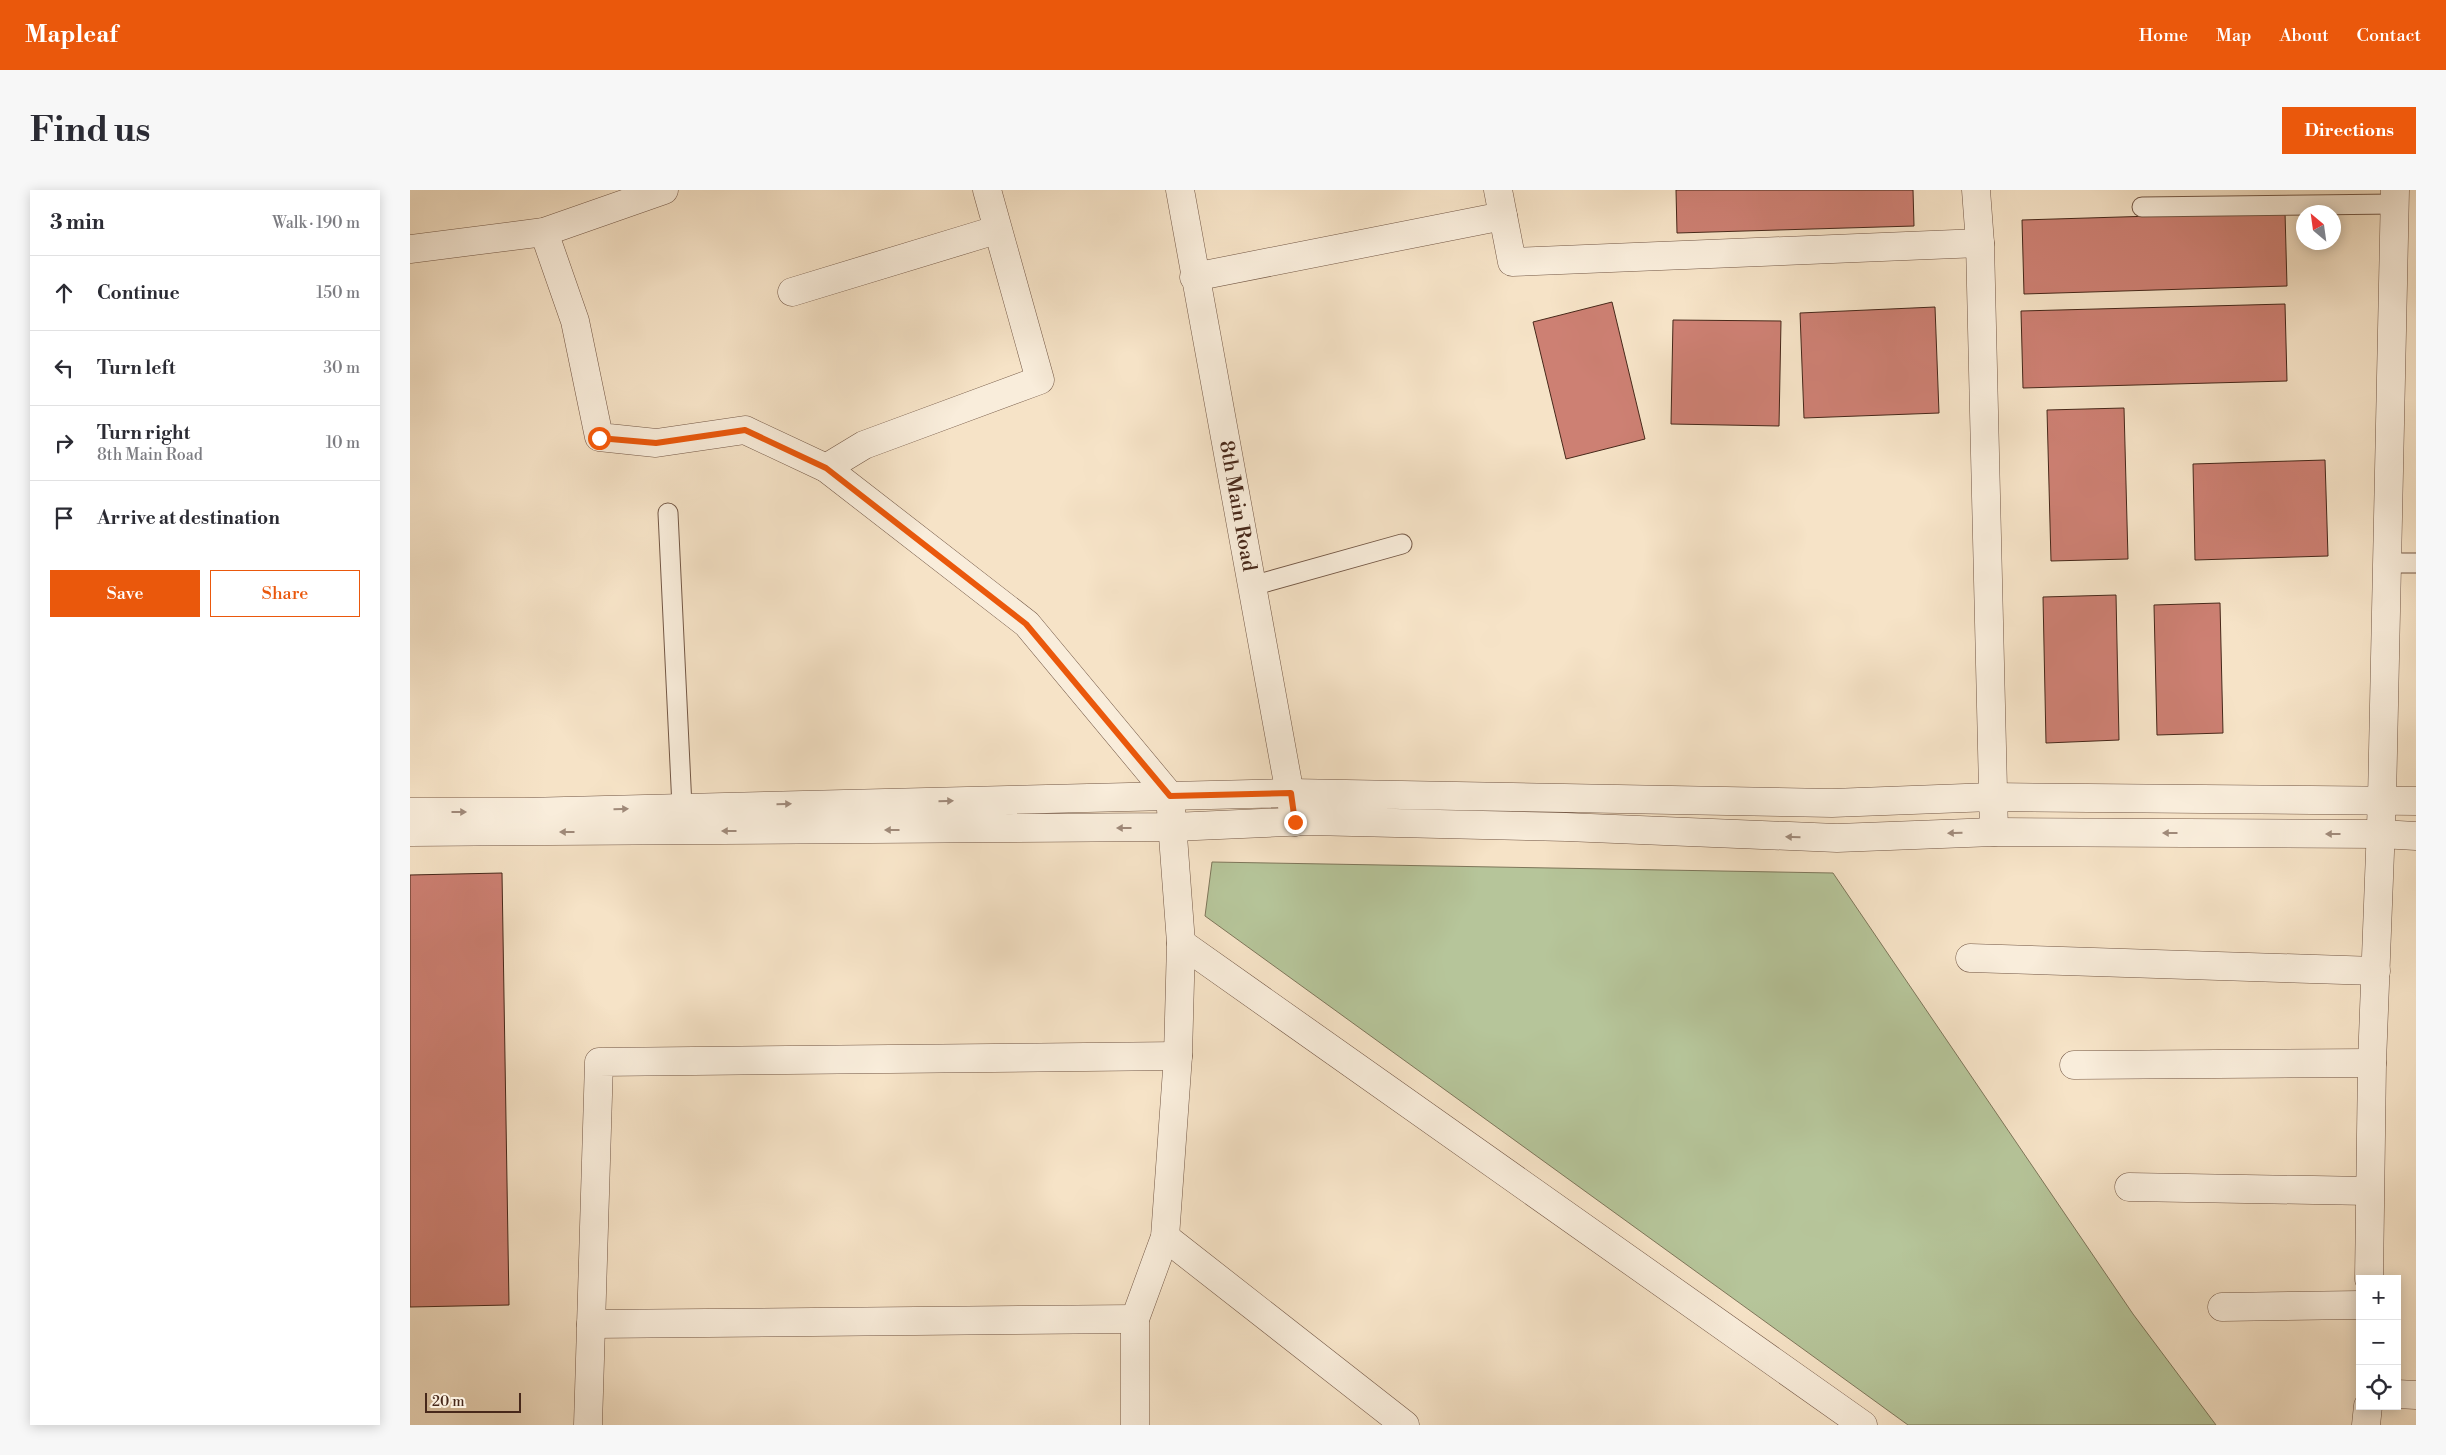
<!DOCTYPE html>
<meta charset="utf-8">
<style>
body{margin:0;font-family:"Libre Bodoni",serif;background:#f7f7f7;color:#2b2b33}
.controls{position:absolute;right:15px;bottom:15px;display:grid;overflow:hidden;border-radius:0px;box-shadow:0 2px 12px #0003}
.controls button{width:45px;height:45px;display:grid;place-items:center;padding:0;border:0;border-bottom:1px solid #e1e1e2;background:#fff;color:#2b2b33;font:25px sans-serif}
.compass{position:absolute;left:1886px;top:15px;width:45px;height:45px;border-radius:50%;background:#fff;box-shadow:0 2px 12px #0003;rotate:331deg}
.scale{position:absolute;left:15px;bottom:12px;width:96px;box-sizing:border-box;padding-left:5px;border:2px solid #47281a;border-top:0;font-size:14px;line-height:18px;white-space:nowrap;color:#47281a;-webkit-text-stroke:4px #f9eddb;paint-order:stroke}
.stop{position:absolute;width:15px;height:15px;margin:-11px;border:4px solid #ea580c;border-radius:50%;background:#fff}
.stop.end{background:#ea580c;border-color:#fff;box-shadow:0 1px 5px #0008}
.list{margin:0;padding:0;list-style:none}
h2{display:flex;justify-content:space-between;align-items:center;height:65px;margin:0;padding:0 20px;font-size:21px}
h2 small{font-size:16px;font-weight:400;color:#7c7c81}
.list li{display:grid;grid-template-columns:32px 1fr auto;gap:15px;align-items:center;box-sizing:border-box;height:75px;padding:0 20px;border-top:1px solid #e1e1e2}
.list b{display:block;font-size:19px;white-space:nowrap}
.list p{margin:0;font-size:16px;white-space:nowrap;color:#7c7c81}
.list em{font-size:16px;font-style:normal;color:#7c7c81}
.actions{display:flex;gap:10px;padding:15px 20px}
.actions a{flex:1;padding:11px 0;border:1px solid #ea580c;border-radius:0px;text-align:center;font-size:18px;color:#ea580c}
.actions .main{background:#ea580c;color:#fff}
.icon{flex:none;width:28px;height:28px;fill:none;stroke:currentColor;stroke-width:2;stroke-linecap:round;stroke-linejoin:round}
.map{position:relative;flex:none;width:2006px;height:1235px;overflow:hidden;border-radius:0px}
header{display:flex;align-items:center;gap:30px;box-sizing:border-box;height:70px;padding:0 25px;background:#ea580c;color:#fff}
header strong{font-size:24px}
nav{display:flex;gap:28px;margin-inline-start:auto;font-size:18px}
.intro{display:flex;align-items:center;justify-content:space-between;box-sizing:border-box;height:120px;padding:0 30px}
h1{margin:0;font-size:35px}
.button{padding:12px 22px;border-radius:0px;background:#ea580c;color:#fff;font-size:18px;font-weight:700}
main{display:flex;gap:30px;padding:0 30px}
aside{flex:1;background:#fff;border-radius:0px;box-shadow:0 2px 12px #0003}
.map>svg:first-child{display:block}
</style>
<header>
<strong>Mapleaf</strong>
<nav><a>Home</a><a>Map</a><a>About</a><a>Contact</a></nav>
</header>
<div class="intro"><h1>Find us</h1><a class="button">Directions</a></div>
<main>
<aside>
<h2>3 min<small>Walk · 190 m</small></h2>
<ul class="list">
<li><svg class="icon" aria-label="ahead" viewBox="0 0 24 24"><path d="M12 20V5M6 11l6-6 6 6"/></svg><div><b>Continue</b></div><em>150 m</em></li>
<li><svg class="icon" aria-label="left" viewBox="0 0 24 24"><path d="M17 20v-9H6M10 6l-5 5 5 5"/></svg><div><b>Turn left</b></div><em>30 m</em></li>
<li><svg class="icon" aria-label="right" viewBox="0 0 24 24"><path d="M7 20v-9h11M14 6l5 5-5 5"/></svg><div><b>Turn right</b><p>8th Main Road</p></div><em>10 m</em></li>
<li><svg class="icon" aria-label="arrive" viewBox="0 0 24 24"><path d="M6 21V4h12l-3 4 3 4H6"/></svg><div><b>Arrive at destination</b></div></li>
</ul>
<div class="actions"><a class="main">Save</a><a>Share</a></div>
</aside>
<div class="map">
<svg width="2006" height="1235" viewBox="0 0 2006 1235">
<rect width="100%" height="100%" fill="#f6e3c7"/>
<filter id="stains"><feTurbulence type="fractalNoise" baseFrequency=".004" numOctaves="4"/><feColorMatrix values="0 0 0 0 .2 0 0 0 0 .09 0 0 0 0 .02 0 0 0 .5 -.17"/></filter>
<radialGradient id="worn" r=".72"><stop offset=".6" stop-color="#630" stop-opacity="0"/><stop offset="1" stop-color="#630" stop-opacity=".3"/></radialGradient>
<path fill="#b6c59a" stroke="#7e765a" d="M802,672L1423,683L1723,1124L1806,1235H1498L795,726Z"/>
<path fill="#cd8073" stroke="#47281a" d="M1266,0H1503L1504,36L1267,43Z
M1875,22L1877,96L1614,104L1612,30Z
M1202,112L1235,249L1156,269L1123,132Z
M1875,114L1877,191L1613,198L1611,121Z
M1525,117L1529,223L1394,228L1390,123Z
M1263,130L1371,131L1369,236L1261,234Z
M1714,218L1718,369L1641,371L1637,220Z
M1915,270L1918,366L1785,370L1783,274Z
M1706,405L1709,550L1636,553L1633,407Z
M1810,413L1813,543L1747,545L1744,415Z
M92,683L99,1115L0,1117V685Z"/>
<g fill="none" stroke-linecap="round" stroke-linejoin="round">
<defs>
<path id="service" d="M1732,17L1985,14
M258,323L272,617
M1976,373H2006
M842,396L992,354"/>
<g id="minor">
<path id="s1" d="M770,0L885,632"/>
<path d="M1088,0L1102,72L1570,53"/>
<path d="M1566,0L1570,53L1584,642"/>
<path d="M134,42L165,131L189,247L246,253L335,240L416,278L617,434L760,606L771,753L768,866L755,1047L725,1129V1235"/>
<path d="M0,59L134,42L254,0"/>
<path d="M784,87L1093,26"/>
<path d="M382,102L586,40"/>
<path d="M416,278L454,255L630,190L577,0"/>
<path d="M771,753L1453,1235"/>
<path d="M1560,768L1966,781"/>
<path d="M1664,875L1962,873"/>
<path d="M1719,997L1959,1001"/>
<path d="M755,1047L995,1235"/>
<path d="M1959,1089L1962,873L1972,609L1985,0"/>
<path d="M1812,1117L1950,1115"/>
<path d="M181,1134L725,1129"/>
<path d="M1987,1204L2006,1205"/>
<path d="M178,1235L189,872L768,866"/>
<path d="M1956,1235L1958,1216"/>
</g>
<path id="tertiary" d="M0,622H115L881,603L1422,613L1582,607L2006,611
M0,642L763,637L899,631L1156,637L1427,648L1584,642L1971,644L2006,646"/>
</defs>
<use href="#service" stroke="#735745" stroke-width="21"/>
<use href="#minor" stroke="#735745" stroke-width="29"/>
<use href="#tertiary" stroke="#735745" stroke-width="29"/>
<use href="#service" stroke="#f9eddb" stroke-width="19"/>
<use href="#minor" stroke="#f9eddb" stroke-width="28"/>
<use href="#tertiary" stroke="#f9eddb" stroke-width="28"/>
</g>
<defs><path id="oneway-solid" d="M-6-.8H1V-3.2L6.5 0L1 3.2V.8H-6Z" transform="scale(1.25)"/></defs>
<g fill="#a08a7a">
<use href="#oneway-solid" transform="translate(536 611) rotate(-1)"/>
<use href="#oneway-solid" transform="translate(374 614) rotate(-1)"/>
<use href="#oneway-solid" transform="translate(211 619) rotate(-2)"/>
<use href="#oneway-solid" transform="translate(49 622)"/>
<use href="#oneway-solid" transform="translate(714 638) rotate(180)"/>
<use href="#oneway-solid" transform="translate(482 640) rotate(180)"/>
<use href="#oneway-solid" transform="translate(319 641) rotate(180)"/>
<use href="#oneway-solid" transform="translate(157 642) rotate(180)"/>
<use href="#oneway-solid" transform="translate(1545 643) rotate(178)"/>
<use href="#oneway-solid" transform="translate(1760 643) rotate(-180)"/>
<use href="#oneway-solid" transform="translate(1923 644) rotate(-180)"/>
<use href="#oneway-solid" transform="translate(1383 647) rotate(-178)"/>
</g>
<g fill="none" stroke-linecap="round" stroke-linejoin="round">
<path stroke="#ea580c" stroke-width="6" d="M189,248L246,253L335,240L416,278L616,434L760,606L881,603L885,632"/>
</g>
<g text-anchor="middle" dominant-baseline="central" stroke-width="4.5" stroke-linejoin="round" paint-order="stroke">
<g font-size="20" fill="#47281a" stroke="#f9eddb">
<text stroke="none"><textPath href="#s1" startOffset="321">8th Main Road</textPath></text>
</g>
</g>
<rect width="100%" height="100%" filter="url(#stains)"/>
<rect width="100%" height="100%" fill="url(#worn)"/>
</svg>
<div class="controls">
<button>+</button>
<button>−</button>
<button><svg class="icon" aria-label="locate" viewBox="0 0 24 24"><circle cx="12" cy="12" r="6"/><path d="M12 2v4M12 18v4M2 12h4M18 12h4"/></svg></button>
</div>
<svg class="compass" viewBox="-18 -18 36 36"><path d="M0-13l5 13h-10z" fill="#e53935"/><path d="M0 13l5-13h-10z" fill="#7c7c81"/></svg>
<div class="scale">20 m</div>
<div class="stop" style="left:189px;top:248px"></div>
<div class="stop end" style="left:885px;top:632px"></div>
</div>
</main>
